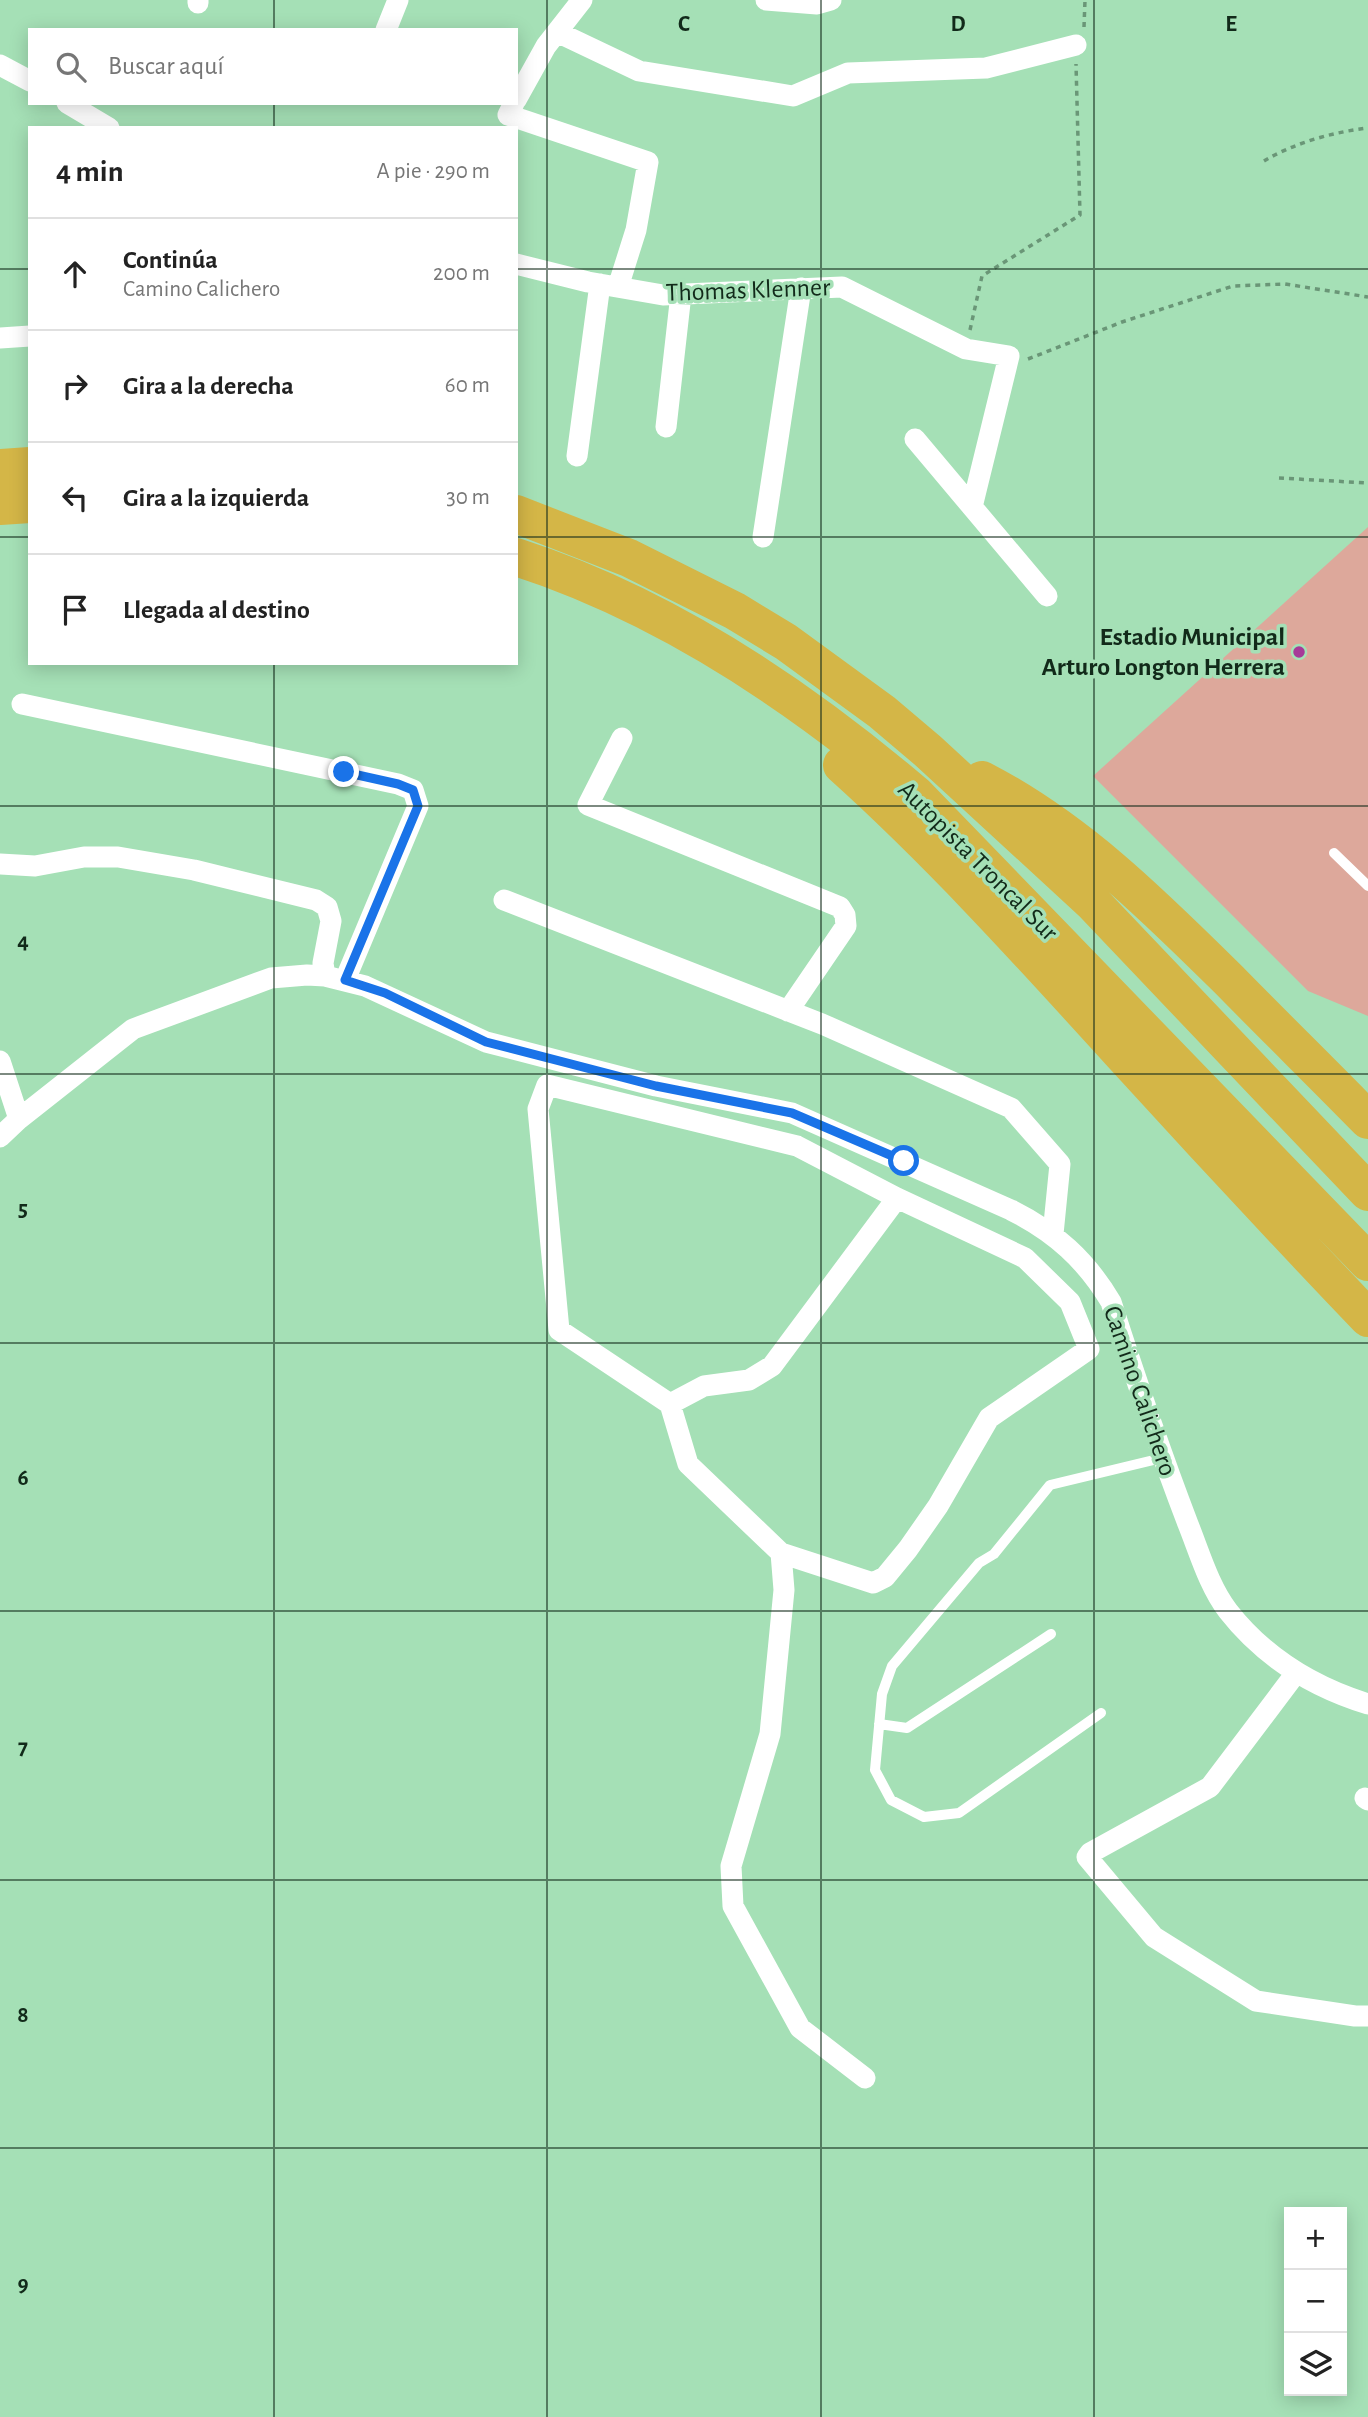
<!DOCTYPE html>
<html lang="es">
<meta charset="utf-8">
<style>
body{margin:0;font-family:"Alegreya Sans",sans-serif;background:#f2f2f2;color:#222}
.controls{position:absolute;right:21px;bottom:21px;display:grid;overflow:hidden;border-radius:0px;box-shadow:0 4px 18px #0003}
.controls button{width:63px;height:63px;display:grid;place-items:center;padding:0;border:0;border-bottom:2px solid #e0e0e0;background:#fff;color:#222;font:35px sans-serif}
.stop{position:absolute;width:21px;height:21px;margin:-16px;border:5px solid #1a73e8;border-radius:50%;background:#fff}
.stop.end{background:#1a73e8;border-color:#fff;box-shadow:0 2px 7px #0008}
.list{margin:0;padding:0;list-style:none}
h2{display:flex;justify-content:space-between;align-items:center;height:91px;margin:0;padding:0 28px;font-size:30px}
h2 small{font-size:23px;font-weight:400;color:#767676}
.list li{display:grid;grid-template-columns:46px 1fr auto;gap:21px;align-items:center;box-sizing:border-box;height:112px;padding:0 28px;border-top:2px solid #e0e0e0}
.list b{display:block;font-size:26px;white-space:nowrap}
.list p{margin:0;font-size:23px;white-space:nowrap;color:#767676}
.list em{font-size:23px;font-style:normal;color:#767676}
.icon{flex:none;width:38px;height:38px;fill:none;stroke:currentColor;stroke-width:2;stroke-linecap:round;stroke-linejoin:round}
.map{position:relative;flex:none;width:1368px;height:2417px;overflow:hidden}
.search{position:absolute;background:#fff;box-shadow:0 4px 18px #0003;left:28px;top:28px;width:490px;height:77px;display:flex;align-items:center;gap:18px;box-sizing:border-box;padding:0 24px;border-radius:0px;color:#767676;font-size:26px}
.panel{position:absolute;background:#fff;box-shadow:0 4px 18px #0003;left:28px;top:126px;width:490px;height:539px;border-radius:0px}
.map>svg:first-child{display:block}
</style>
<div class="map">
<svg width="1368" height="2417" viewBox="0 0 1368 2417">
<rect width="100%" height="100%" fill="#a5e0b6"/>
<path fill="#dda89b" d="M1368,527V1016L1308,991L1093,776Z"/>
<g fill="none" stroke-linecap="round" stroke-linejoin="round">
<path stroke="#6a9677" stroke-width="3.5" stroke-dasharray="5 5" stroke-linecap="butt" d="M1084,27L1085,0
M1264,161C1294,143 1333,132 1368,128
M970,330L982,276L1080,215L1076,64
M1028,359L1122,322L1233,286L1285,284L1368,297
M1279,478L1368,483"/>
<path stroke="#fff" stroke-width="10" d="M1334,853L1368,886
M1101,1713L959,1813L924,1817L891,1800L875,1770L882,1694L892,1666L979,1563L994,1554L1050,1485L1162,1458
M879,1724L907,1728L1051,1634"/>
<path stroke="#fff" stroke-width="21" d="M766,0L817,4L831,0
M198,3V0
M386,30L398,0
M557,32L639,71L793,96L848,73L986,68L1076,45
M0,65L30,81
M516,100L546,46L582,0
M67,103L109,128
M514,103L508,115L648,162L636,230L618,287
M516,264L588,282L663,295L842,287L966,349L1009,356L972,507
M0,338L30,336
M666,427L681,294
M915,439L1047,596
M577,456L600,284
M763,537L801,288
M22,704L398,784L413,790L418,806L345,980
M622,738L588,805L840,907L845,915L846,926L788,1011
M0,864L35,866L84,857H118L194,870L316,900L327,907L331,921L323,963L325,976
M504,900L822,1024L1011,1108L1060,1164L1053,1234
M0,1061L19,1119
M0,1137L19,1119L133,1029L271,978L307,975L325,976L365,986L486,1042L656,1086L792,1113L1011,1210C1055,1232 1086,1260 1111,1302C1135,1377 1160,1451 1188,1524C1200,1554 1209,1586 1228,1611C1264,1657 1313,1687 1368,1704
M670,1404L688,1464L781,1553L873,1583L885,1577L908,1549L938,1506L989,1418L1089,1349L1070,1302L1025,1258L897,1198L797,1146L547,1085L538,1109L559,1330L670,1404L704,1386L749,1380L772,1366L897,1198
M781,1553L784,1590L770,1734L731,1866L733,1906L800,2028L865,2078
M1296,1673L1210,1787L1090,1853L1087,1857L1154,1937L1256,2001L1355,2016H1368
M1365,1798L1368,1800"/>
<path stroke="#d4b647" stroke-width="38" d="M0,468L30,466
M0,506L30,504
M516,514L629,558L735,611L786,642L882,712L928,751L1092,902L1368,1192
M516,557C665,605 799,695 916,795L1368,1262
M842,765C942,855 1032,955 1122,1054C1203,1143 1285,1231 1368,1318
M982,780C1078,830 1153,905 1229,980C1275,1027 1322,1073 1368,1120"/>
</g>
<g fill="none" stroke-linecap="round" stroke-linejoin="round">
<path stroke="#1a73e8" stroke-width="9" d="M344,772L398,784L413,790L418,806L345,980L385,993L486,1042L656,1086L792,1113L904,1161"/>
</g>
<path fill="none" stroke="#122a1a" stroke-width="2" stroke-opacity="0.55" d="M274,0V30M547,0V2417M821,0V2417M1094,0V2417M274,103V128M0,269H30M516,269H1368M0,537H30M516,537H1368M274,663V2417M0,806H1368M0,1074H1368M0,1343H1368M0,1611H1368M0,1880H1368M0,2148H1368"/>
<circle fill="#a73998" stroke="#a5e0b6" stroke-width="2.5" cx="1299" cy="652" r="7"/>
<g text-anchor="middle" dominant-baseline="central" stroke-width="7" stroke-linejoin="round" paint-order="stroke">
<g font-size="26" fill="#122a1a" stroke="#a5e0b6">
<text transform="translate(748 290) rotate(-2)">Thomas Klenner</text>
<text transform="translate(978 861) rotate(45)">Autopista Troncal Sur</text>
<text transform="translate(1140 1391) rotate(71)">Camino Calichero</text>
</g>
<g font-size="26" font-weight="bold" fill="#122a1a" stroke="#a5e0b6" text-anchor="end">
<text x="1285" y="637">Estadio Municipal<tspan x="1285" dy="30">Arturo Longton Herrera</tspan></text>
</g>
</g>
<g font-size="23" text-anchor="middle" font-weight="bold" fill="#122a1a" stroke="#a5e0b6" stroke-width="7" stroke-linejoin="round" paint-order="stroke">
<text x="684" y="31">C</text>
<text x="958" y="31">D</text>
<text x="1231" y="31">E</text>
<text x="23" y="948">4</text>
<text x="23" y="1216">5</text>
<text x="23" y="1485">6</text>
<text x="23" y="1754">7</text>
<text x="23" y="2022">8</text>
<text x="23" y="2291">9</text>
</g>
</svg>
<div class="controls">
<button>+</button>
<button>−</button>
<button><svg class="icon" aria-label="layers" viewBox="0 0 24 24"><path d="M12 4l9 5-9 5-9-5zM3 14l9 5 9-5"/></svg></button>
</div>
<div class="stop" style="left:904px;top:1161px"></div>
<div class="stop end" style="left:344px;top:772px"></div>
<div class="search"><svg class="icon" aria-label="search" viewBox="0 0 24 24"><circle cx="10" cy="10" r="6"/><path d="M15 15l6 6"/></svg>Buscar aquí</div>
<section class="panel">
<h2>4 min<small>A pie · 290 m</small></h2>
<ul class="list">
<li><svg class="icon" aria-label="ahead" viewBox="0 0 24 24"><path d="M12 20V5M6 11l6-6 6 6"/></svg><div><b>Continúa</b><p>Camino Calichero</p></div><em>200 m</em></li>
<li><svg class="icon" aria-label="right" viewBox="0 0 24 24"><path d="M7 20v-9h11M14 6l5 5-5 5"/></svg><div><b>Gira a la derecha</b></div><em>60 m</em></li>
<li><svg class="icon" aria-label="left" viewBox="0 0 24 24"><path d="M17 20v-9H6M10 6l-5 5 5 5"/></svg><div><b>Gira a la izquierda</b></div><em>30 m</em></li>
<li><svg class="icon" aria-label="arrive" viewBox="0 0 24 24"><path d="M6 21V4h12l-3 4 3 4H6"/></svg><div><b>Llegada al destino</b></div></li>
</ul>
</section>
</div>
